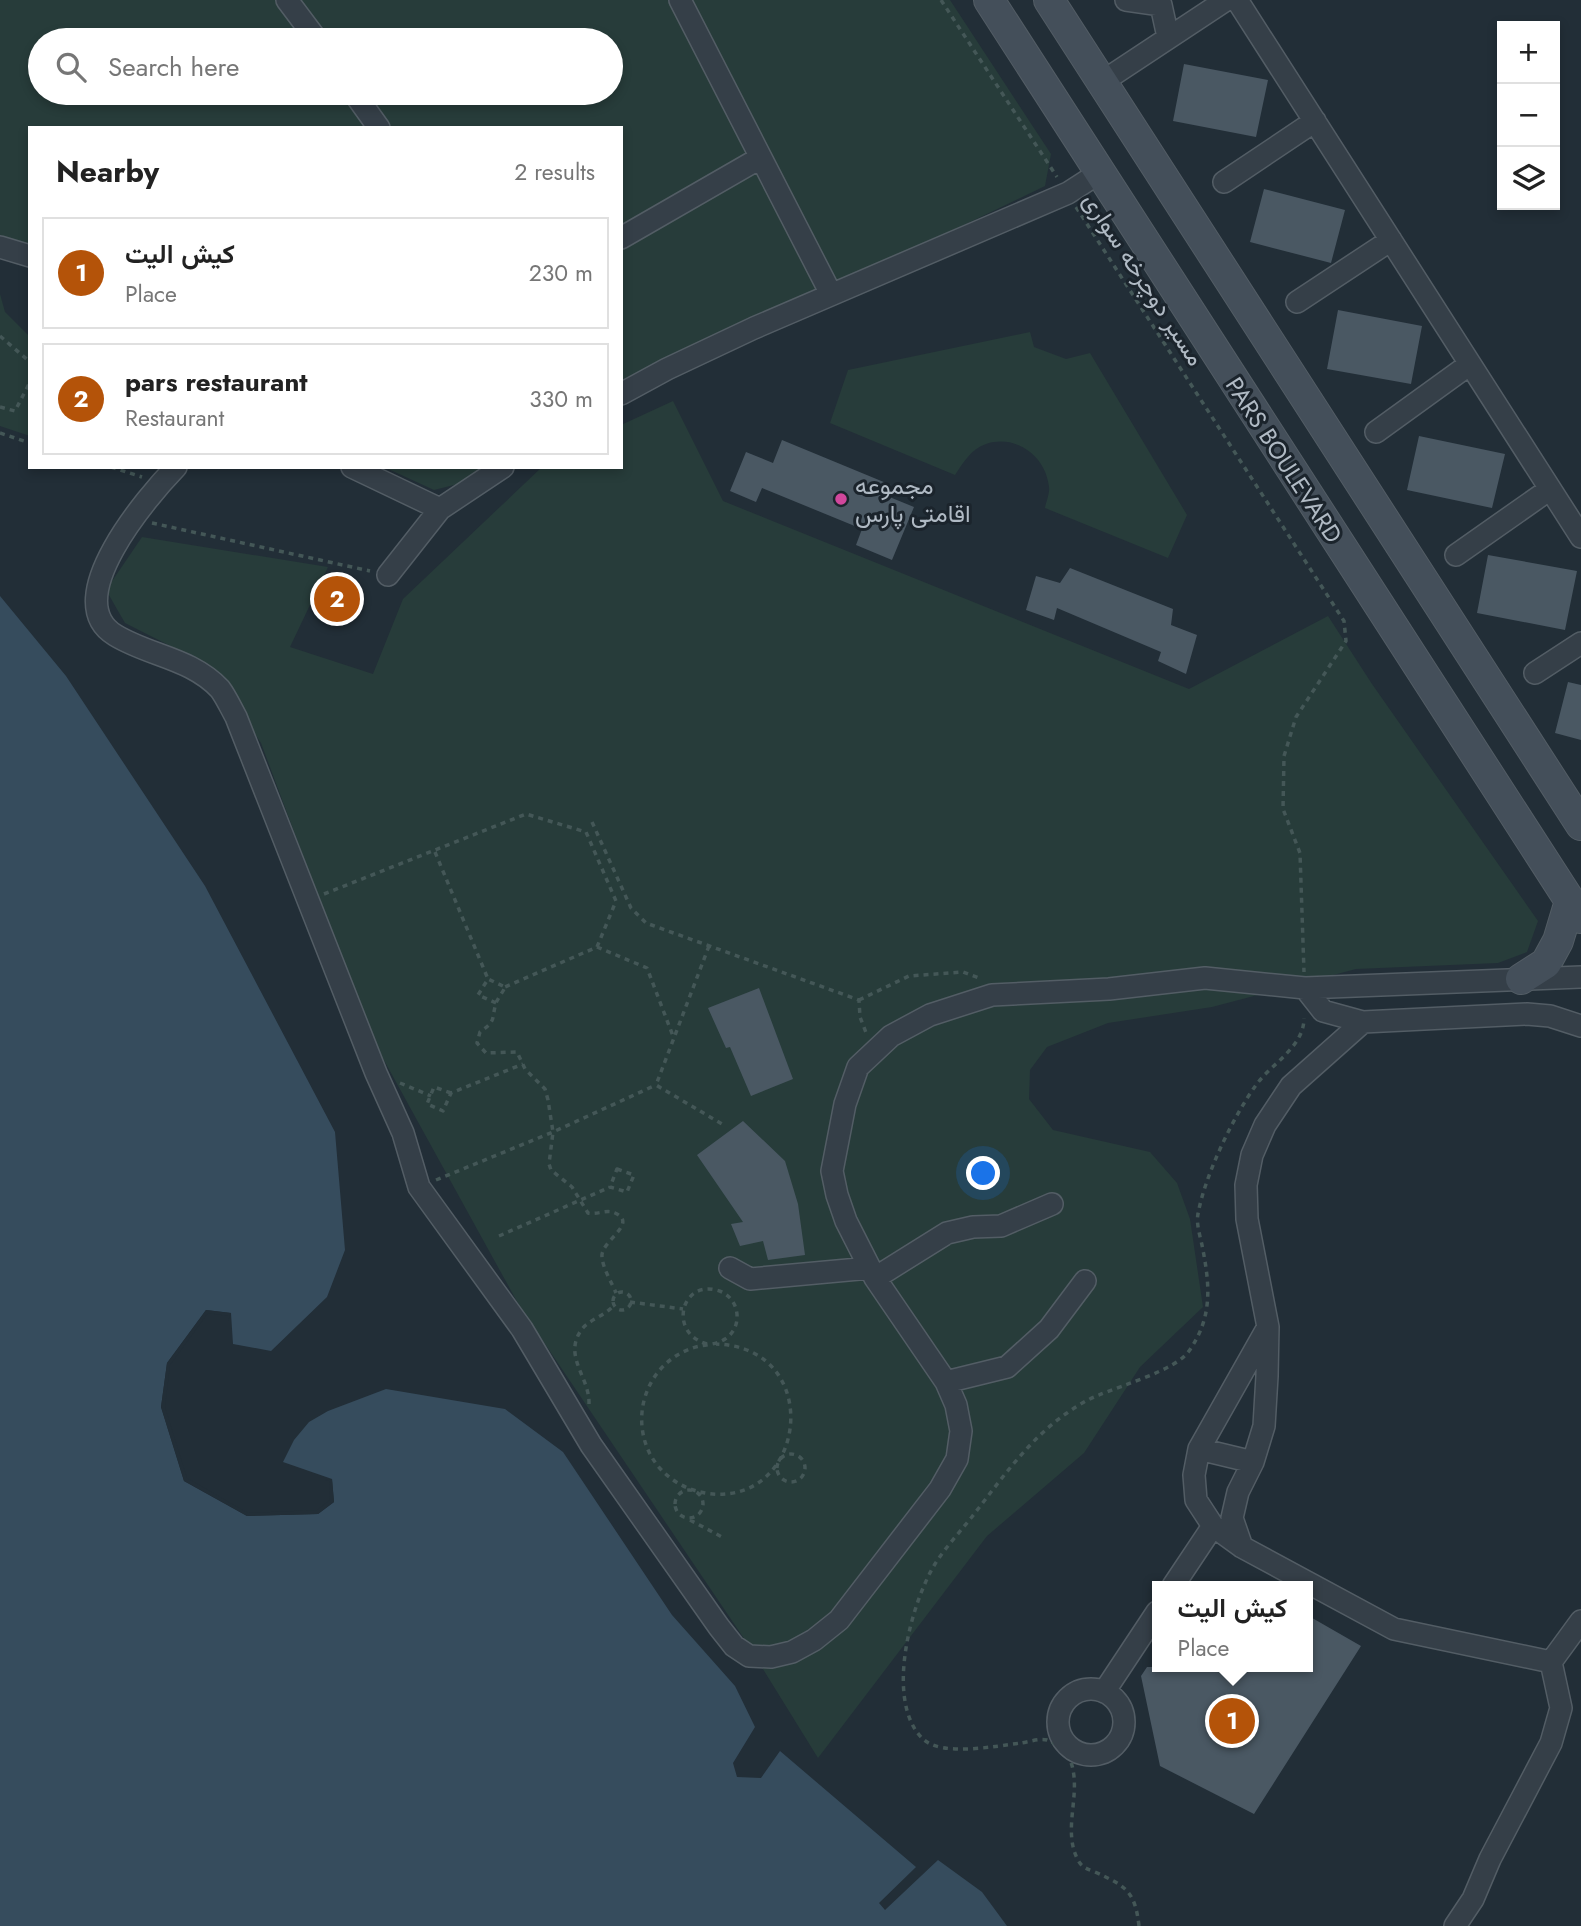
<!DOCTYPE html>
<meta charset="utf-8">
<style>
body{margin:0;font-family:Jost,Vazirmatn,sans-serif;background:#f2f2f2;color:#222}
.controls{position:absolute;right:21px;top:21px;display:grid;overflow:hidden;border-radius:0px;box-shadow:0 4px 10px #0003}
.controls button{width:63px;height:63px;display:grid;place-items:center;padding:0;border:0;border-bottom:2px solid #e0e0e0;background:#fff;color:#222;font:35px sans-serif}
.you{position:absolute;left:984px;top:1174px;width:24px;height:24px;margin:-18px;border:5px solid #fff;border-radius:50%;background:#1a73e8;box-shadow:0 0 0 10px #1a73e833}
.badge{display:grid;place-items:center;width:46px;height:46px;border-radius:50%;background:#b45309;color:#fff;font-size:23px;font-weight:700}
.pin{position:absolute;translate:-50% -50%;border:4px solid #fff;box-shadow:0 2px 7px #0006}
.popup{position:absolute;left:1152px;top:1581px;width:161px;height:91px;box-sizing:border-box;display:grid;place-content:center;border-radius:0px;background:#fff;filter:drop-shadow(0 2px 5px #0005);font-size:23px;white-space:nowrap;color:#767676}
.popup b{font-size:26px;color:#222}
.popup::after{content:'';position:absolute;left:50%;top:100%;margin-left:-14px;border:14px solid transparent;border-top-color:#fff}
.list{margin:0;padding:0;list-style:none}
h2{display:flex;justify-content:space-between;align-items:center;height:91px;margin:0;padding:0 28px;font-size:30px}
h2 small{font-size:23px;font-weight:400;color:#767676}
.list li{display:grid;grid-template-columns:46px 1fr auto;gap:21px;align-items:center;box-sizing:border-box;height:112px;margin:0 14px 14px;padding:0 14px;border:2px solid #e0e0e0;border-radius:0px}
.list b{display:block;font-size:26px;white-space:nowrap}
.list p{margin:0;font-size:23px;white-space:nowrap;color:#767676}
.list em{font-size:23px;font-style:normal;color:#767676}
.icon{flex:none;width:38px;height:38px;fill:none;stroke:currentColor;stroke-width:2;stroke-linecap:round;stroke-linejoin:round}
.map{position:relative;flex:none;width:1581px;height:1926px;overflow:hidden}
.search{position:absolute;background:#fff;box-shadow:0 4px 10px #0003;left:28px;top:28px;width:595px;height:77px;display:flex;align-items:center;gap:18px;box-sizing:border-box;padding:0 24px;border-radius:38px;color:#767676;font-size:26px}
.panel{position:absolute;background:#fff;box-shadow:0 4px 10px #0003;left:28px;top:126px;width:595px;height:343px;border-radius:0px}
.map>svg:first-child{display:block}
</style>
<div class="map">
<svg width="1581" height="1926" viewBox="0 0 1581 1926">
<rect width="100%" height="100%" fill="#222e37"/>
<path fill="#273c3a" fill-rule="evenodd" d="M0,0H950L1051,154L1045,186L621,390V128H30V245L0,235ZM40,40H611V93H40Z
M0,294L5,312L30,337V436L0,426Z
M1030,332L1034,347L1066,359L1090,353L1187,515L1168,558L1045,508C1046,502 1050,493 1049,487C1046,456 1016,434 986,444C971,449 963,463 955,475L830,423L848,370Z
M673,401L723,501L1189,689L1328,616L1372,684L1538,921L1527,952L1498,963L1356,969L1212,1007L1108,1023L1047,1047L1030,1070L1029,1099L1053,1130L1150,1152L1177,1183L1190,1219L1203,1307L1140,1367L1084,1453L987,1536L818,1758L745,1640L520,1307L369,1033L261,743L210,666L125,623L106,590L142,537L328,567L290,647L373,674L403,599L542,467H621V425Z
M384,467H493L474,480L434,490Z"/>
<path fill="#364c5d" d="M0,596L66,676L205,886L335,1132L345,1250L327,1297L271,1351L233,1344L231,1313L206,1310L167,1363L161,1407L184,1481L247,1516L318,1514L334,1502L332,1479L283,1462L294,1440L309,1422L328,1411L386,1389L505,1409L563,1452L672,1615L735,1686L755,1727L733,1763L737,1777L761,1778L780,1751L916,1867L879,1903L885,1910L938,1860L982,1892L1007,1926H0Z"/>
<path fill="#222e37" d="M206,1310L231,1313L228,1321V1316L208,1313L170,1365L165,1407L187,1478L248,1513L317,1510L330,1500L329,1481L325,1480L332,1479L334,1502L318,1514L247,1516L184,1481L161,1407L167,1363Z"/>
<path fill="#4a5863" d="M1184,64L1268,80L1256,137L1173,121Z
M1264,189L1345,210L1331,263L1250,242Z
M1338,310L1422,326L1411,384L1327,369Z
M1419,436L1505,454L1492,508L1407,490Z
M782,440L891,485L887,496L914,507L892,560L856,545L862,529L762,488L756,502L730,491L746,452L773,463Z
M1488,555L1577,571L1565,630L1477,613Z
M1070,568L1173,609L1171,625L1197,635L1186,674L1158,661L1161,652L1057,608L1054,620L1026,610L1036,576L1060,583Z
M1568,682L1581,685V740L1555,733Z
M759,988L793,1079L751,1096L730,1047L726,1048L708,1008Z
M743,1121L785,1161L798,1204L805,1255L768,1260L763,1241L740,1246L731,1224L743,1222L697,1155Z
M1307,1615L1361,1646L1254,1814L1160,1766L1141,1676L1147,1667H1307Z"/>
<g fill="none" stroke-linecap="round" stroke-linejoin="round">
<defs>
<path id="street" d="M287,0L317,40
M680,0L831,294
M1126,0L1161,5L1168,37
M1237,0L1581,537
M1102,82L1226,0
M354,93L379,128
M1224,182L1315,121
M621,238L760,158
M0,247L30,256
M1297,302L1391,240
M621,394L667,369L754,328L1068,193L1099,173
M1376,432L1470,364
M176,467C148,496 58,600 115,635C149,656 191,658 220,689C226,697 231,708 236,717L376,1073L403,1133L419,1187L522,1329L591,1445L719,1627L734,1646L749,1656L771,1657L792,1652L814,1640L839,1620L940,1489L957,1459L961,1431L956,1405L946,1382L875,1278L846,1221L837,1195L832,1171L845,1104L858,1067L891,1036L930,1015L992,995L1109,989L1205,978L1305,988L1581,977
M352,467L440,509
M1456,555L1550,489
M388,575L440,509L503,467
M1535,673L1581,643
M1305,988L1323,1011L1363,1022L1527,1014L1550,1016L1581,1026
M730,1268L750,1279L870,1268
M875,1278L947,1233L973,1227L1001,1226L1052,1204
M1268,1327L1199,1449L1194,1475L1196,1500L1213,1526L1242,1547L1394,1629L1551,1662L1581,1621
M946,1382L1007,1367L1049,1329L1085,1281
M1199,1449L1253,1462
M1242,1547L1232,1518L1238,1492L1253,1462L1264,1426L1267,1376L1268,1327L1247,1219L1246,1185L1252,1155L1265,1125L1291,1086L1363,1022
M1173,1586L1213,1526
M1058 1722a33 33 0 1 1 66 0a33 33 0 1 1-66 0Z
M1104,1692L1157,1612
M1455,1926L1473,1899L1490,1859L1551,1743L1561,1708L1551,1662"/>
<path id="secondary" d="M989,0L1581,918
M1049,0L1581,825
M1521,979L1546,963L1558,941L1570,901"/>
</defs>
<use href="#street" stroke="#535d65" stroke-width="24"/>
<use href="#secondary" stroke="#535d65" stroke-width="32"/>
<path stroke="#445757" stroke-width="3.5" stroke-dasharray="5 5" stroke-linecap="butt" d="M941,0L1057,177
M1076,207L1344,621L1346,641L1296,717L1284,756L1283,809L1300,853L1304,972
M0,336L30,362
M0,407L15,411L30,382
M0,433L30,443
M111,467L142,477
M152,523L370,571
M592,822L631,908L646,923L859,1000L860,1017L867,1035
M435,852L488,979
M324,894L526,814L586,832L616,901L597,947L505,987
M709,946L656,1085L722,1124
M597,947L647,968L673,1036
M859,1000L909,976L963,972L979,978
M496,1003L478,995L488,979L505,987C503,992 498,998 496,1003C491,1020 497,1020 480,1032L477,1043L486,1053L517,1052L525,1069L545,1089L548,1100L553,1132L549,1164L551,1170L572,1187L588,1213C597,1215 607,1209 615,1213C639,1224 600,1241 602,1257C603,1269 612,1283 616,1293
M400,1083L431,1096
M451,1093L434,1087L427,1104L443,1111L451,1093L523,1064
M617,1169L634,1175L627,1192L610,1187Z
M436,1180L553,1132L656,1085
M499,1236L610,1187
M613 1301a9 9 0 1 1 18 0a9 9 0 1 1-18 0Z
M630,1302L683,1309
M707,1344C668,1333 681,1281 716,1290C739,1295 745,1326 725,1339C715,1346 701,1344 690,1349C647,1365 630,1415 650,1454C661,1475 682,1489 705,1493C807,1510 827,1347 716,1344
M589,1404C590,1377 562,1356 582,1329C590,1319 605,1316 614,1305
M777 1468a14 14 0 1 1 28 0a14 14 0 1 1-28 0Z
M675 1504a14 14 0 1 1 28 0a14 14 0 1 1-28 0Z
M690,1520L722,1537
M1139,1926C1135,1891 1126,1886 1095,1872C1088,1869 1082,1868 1078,1860C1063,1832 1079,1799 1073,1770C1072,1763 1068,1756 1066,1750C1060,1747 1053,1742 1047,1740C1040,1738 1028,1742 1021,1743C996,1746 942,1757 923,1739C884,1702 911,1603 935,1564C945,1548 959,1533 971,1518C1000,1481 1028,1440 1067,1413C1077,1406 1088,1399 1099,1395C1122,1385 1176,1370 1189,1351C1213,1317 1210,1285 1202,1245C1200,1236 1196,1223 1198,1214C1205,1175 1233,1117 1256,1085C1272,1063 1304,1047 1304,1018"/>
<use href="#street" stroke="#353f48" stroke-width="21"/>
<use href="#secondary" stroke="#444f5a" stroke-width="30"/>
</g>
<circle fill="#d1479c" stroke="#1b242c" stroke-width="2.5" cx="841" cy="499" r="7"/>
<g text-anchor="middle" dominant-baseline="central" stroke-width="6" stroke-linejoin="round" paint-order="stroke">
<g font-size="24" fill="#b0bac4" stroke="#1b242c">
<text transform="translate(1144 279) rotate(57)">مسیر دوچرخه سواری</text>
<text transform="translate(1284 460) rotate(57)">PARS BOULEVARD</text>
</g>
<g font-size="24" fill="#b0bac4" stroke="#1b242c" text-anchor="start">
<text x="855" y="485">مجموعه<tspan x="855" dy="28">اقامتی پارس</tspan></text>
</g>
</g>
</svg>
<div class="controls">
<button>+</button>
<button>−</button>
<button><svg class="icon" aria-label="layers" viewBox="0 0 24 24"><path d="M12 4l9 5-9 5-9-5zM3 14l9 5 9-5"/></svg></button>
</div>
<div class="you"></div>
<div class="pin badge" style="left:1232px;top:1721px">1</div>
<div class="popup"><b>کیش الیت</b>Place</div>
<div class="pin badge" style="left:337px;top:599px">2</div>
<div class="search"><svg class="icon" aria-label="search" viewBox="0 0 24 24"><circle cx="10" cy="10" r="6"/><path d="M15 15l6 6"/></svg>Search here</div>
<section class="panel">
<h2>Nearby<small>2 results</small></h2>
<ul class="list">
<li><span class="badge">1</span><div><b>کیش الیت</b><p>Place</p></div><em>230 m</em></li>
<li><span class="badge">2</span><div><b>pars restaurant</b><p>Restaurant</p></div><em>330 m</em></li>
</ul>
</section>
</div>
